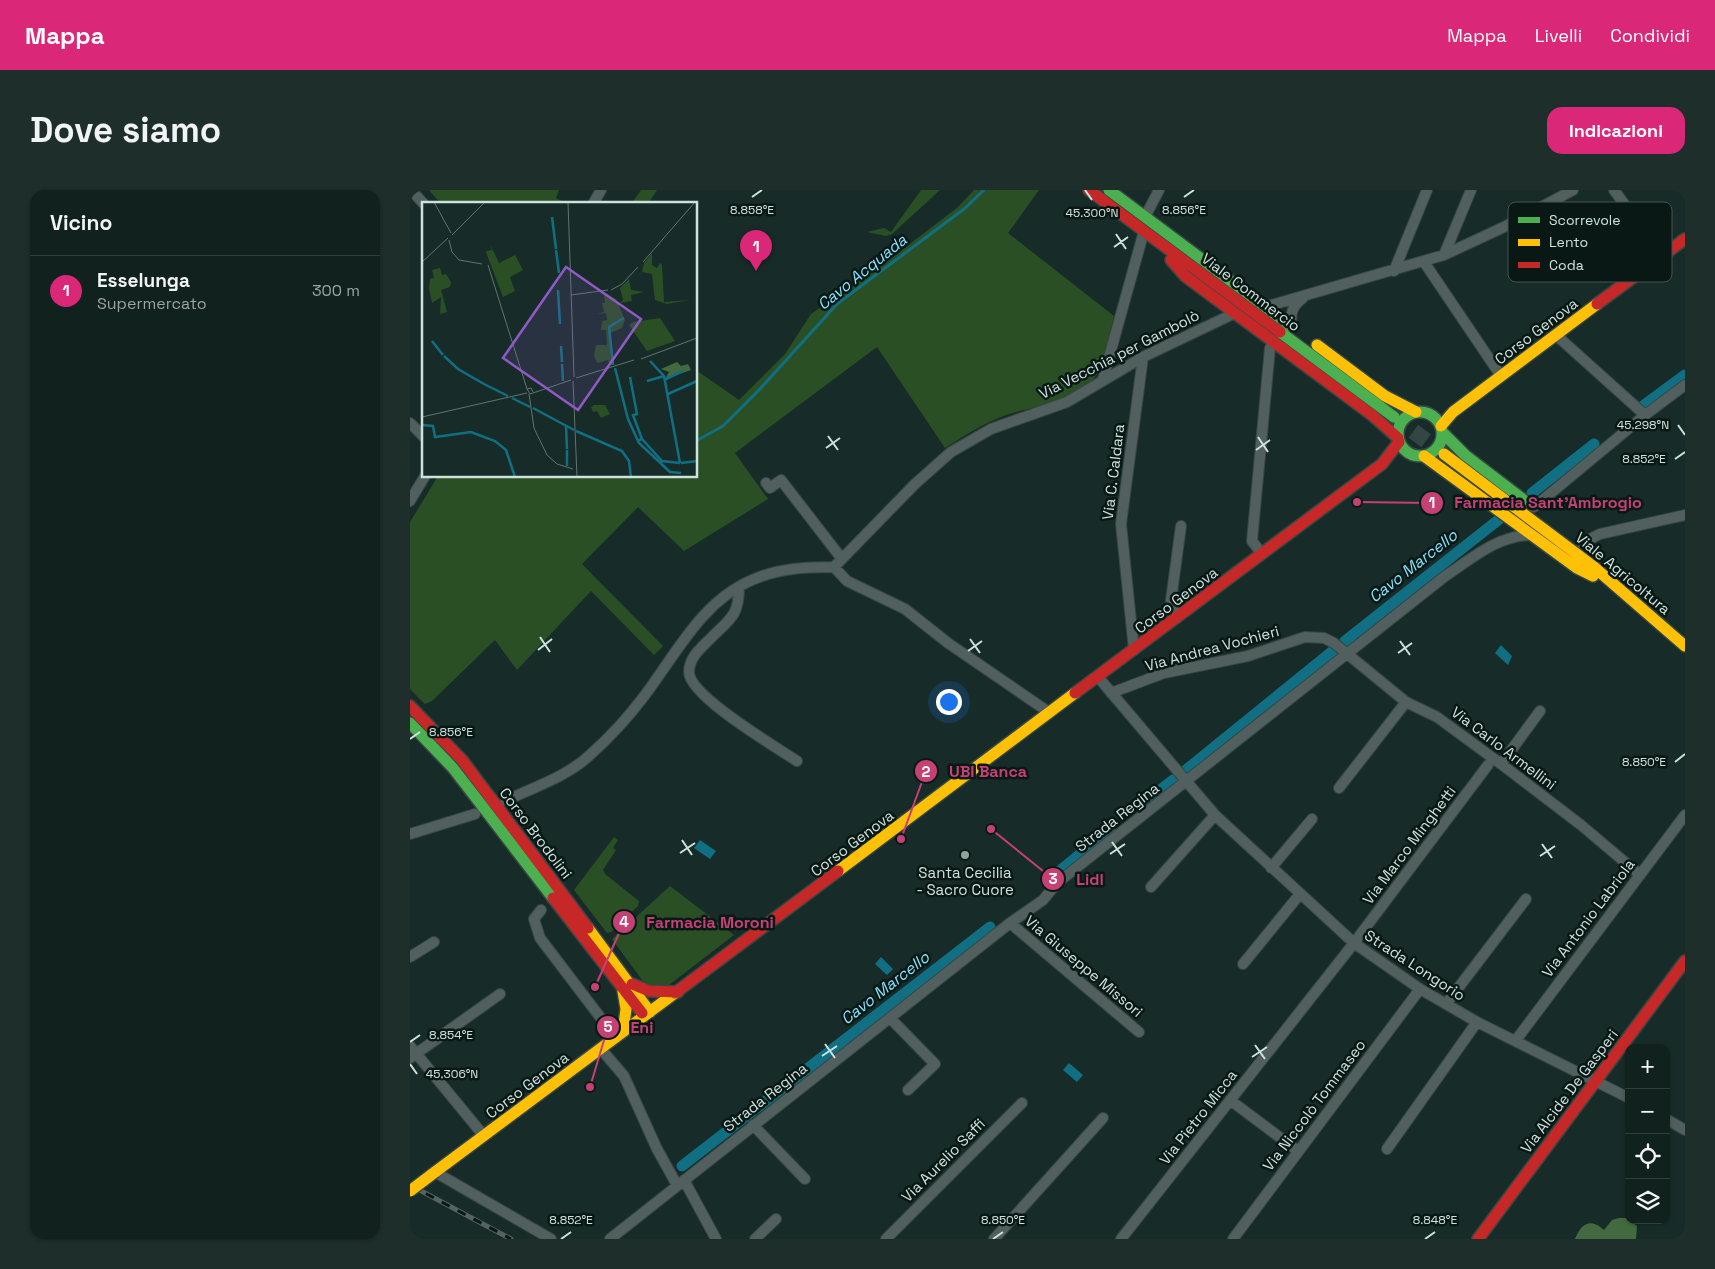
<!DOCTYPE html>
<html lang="it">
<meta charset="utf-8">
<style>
body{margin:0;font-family:"Space Grotesk",sans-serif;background:#1e2e2b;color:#f1f3f6}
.controls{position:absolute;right:15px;bottom:15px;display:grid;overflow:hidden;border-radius:10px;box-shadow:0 1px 4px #0004}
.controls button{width:45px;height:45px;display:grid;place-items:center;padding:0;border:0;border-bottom:1px solid #303e3c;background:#11211e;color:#f1f3f6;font:25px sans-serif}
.you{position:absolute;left:538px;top:511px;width:18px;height:18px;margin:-12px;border:4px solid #fff;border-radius:50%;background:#1a73e8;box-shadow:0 0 0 8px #1a73e833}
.badge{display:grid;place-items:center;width:32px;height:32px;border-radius:50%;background:#db2777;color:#fff;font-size:16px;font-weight:700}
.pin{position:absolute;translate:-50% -41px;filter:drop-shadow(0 1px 2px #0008)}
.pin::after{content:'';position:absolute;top:26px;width:18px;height:15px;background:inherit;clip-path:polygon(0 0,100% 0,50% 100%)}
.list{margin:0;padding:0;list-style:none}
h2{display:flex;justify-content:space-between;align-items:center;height:65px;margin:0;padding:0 20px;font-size:21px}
h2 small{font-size:16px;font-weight:400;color:#9ca3a4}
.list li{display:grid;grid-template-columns:32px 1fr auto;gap:15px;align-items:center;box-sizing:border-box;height:70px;padding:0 20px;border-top:1px solid #303e3c}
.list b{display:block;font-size:19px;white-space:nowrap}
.list p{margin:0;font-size:16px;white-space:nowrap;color:#9ca3a4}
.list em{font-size:16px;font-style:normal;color:#9ca3a4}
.icon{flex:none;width:28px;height:28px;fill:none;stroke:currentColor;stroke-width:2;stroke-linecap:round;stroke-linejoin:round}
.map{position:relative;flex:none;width:1275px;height:1049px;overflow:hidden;border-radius:15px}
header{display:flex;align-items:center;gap:30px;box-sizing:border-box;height:70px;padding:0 25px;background:#db2777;color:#fff}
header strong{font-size:24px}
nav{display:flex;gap:28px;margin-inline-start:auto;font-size:18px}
.intro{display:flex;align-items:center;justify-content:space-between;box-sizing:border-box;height:120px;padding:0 30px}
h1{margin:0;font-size:35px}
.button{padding:12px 22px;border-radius:15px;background:#db2777;color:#fff;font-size:18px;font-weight:700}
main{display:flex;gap:30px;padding:0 30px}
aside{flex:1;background:#11211e;border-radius:15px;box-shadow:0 1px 4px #0004}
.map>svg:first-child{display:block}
</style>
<header>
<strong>Mappa</strong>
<nav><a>Mappa</a><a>Livelli</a><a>Condividi</a></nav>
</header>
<div class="intro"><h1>Dove siamo</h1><a class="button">Indicazioni</a></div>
<main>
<aside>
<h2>Vicino<small></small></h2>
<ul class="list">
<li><span class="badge">1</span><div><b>Esselunga</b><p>Supermercato</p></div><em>300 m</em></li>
</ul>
</aside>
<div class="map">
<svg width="1275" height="1049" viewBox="0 0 1275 1049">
<rect width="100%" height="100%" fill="#172c28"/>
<path fill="#2a4f25" d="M19,0H149L146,8L158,14H31Z
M231,0H247L238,14H221Z
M511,0H530L482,44L476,46L457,42L474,38L481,42Z
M564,0H629L598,43L704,126C699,144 696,165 688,182C672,213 626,215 596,225C574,233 555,245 535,258L467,157L325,263L358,309L274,361L228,317L172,374L253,456L244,465L181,401L107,480L85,450L22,511L15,514L0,499V332L28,286H286V180L329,210L375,164L401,124L483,67L548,17Z
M204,647L208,650L203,658L206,660L193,680L195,684L229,711L228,716L201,742L197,743L164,700Z
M260,696L324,745L259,795L242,796L232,790L202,749Z"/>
<path fill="#436a3e" d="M1209,1028H1216L1227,1036L1226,1049H1165C1171,1034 1180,1027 1194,1040L1202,1030Z"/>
<path fill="#116f84" d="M1091,455L1102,466L1098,475L1085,463Z
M290,650L306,661L300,669L284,658Z
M471,767L483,779L477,785L465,774Z
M659,873L673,885L667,892L653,880Z"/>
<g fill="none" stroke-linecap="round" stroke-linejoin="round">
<path stroke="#116f84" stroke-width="3" d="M286,251L313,236L350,199L427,114L554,19L574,0"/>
<path stroke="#116f84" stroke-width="11" d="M1233,216L1275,185
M1122,303L1184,254
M935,451L1092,327
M776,580L924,460
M732,614L763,590
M636,692L700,640
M272,976L580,737"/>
<path stroke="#324743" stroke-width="16" stroke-dasharray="16 8" stroke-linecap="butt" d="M984,227L1034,264"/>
<defs>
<path id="street" d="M1,0L14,14
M1204,0L1252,66
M183,14L191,0
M735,27L749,0
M1034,65L1061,0
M1014,72L1091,186
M984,81L1017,0
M855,117L1034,65L1096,36L1163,0
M882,137C880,123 882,116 893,108
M1146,145L1235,225
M693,189L734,41
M0,233L14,247
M356,293L360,298L371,290L432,369
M0,311L15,286
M1124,317L1235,225L1275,195
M1172,353L1190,344L1275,325
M852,364L842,351L860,158
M424,377L437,391L495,419L538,453L640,523
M329,397C329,426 320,429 301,448C292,457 279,467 279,482C279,506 366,557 387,571
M767,428L761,410L771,336
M724,460L711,334L733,167
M688,487L805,625L944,753L1010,799L1067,832L1219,908
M701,503L754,483L838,466L895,447L914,448L924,453L996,512L1027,527L1091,574L1171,635L1229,684
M1091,574L1130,521
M929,598L996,512
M95,611C124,597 157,587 181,564C200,547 220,525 235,505C266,464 292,411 342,390C369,378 396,377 424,377L505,294L541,262L581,239L657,212L733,167L825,123
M0,644L65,624
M861,678L902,629
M741,697L805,625
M131,720L124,729L130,748L206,848
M600,733L729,842
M0,767L24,752
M833,774L890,704
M1036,814L1116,709
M481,829L525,874L498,900
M1106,850L1275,625
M0,856L74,946
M191,859L214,886L247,959L267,995
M0,868L90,804
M820,910L888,961
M1256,929L1275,940
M343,935L395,989
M977,959L1067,832
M25,982L141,1049
M274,990L306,1049
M200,1049L600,733L633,710L647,693L1034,387C1061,369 1088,345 1121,345
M345,1049L366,1029
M476,1049L612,913
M584,1049L693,928
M711,1049L944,753L1078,575
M823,1049L1010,799"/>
<path id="fast" d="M699,0L881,136
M870,142L984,227
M988 244a22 22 0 1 1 44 0a22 22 0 1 1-44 0Z
M1032,242L1055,265L1115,311
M0,533L43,578L143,708"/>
<path id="slow" d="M907,155L975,206L1006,222
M1031,236L1043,222L1187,114
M1034,264L1184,377L1275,456
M1014,266L1167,378L1183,386
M428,681L665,503
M178,738L240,822
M213,801L216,819L213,842
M25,982L265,803"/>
<path id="jam" d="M679,0L870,142
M761,70L775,86L962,225L988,248
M1187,114L1275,49
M665,503L972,274L989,252
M0,516L52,570L178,738
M143,708L232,823
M222,794L239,801L268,802
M265,803L428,681
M1068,1049L1275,771"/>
</defs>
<use href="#street" stroke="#364744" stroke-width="12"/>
<use href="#fast" stroke="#364744" stroke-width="14"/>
<use href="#slow" stroke="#364744" stroke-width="14"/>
<use href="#jam" stroke="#364744" stroke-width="14"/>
<use href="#street" stroke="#515f5e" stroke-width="10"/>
<use href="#fast" stroke="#4caf50" stroke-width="11"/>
<use href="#slow" stroke="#ffc107" stroke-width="11"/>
<use href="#jam" stroke="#c62828" stroke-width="11"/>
<defs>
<path id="rail" d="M0,995L101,1049"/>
</defs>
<use href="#rail" stroke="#556362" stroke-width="5"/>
<use href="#rail" stroke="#091815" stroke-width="3" stroke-dasharray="9" stroke-linecap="butt"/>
<defs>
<path id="slow-bridge" d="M0,1001L25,982"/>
</defs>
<use href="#slow-bridge" stroke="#364744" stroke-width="14" stroke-linecap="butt"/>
<use href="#slow-bridge" stroke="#ffc107" stroke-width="11"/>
</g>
<path fill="none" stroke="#cee2dd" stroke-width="2" d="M675,0L682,10M342,7L352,0M774,7L784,0M706,44L716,59M704,57L718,47M1268,235L1275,245M418,246L428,260M848,247L858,262M416,258L430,248M846,260L860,250M1265,269L1275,262M130,447L140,462M560,449L570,463M990,451L1000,465M128,460L142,449M558,461L572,451M988,463L1002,453M0,549L10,542M1265,572L1275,564M272,650L282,665M702,652L712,666M1132,654L1142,668M270,663L285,653M700,664L715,654M1130,666L1145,656M0,852L10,845M415,854L425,868M845,855L855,869M412,866L427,856M842,867L857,857M0,874L7,884M151,1049L161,1042M583,1049L593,1042M1015,1049L1025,1042"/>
<circle fill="#8ea29e" stroke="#091815" stroke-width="2" cx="555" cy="665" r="5"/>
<g text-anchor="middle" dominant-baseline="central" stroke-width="5" stroke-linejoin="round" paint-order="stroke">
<g font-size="15" fill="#cee2dd" stroke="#091815">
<text transform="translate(841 102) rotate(37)">Viale Commercio</text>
<text transform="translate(1126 141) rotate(-37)">Corso Genova</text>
<text transform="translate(709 164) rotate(-27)">Via Vecchia per Gambolò</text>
<text transform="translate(703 282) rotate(-83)">Via C. Caldara</text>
<text transform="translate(1213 383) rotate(40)">Viale Agricoltura</text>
<text transform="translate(766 410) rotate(-37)">Corso Genova</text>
<text transform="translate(802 458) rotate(-15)">Via Andrea Vochieri</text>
<text transform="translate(1094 558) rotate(37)">Via Carlo Armellini</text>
<text transform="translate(707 627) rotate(-38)">Strada Regina</text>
<text transform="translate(126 643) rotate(53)">Corso Brodolini</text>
<text transform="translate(442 653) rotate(-37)">Corso Genova</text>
<text transform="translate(999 655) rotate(-53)">Via Marco Minghetti</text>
<text transform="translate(1178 728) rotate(-53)">Via Antonio Labriola</text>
<text transform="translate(1005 775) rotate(33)">Strada Longorio</text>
<text transform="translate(674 776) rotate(40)">Via Giuseppe Missori</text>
<text transform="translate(117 895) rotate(-37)">Corso Genova</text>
<text transform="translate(1159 901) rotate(-53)">Via Alcide De Gasperi</text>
<text transform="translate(355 907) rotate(-38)">Strada Regina</text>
<text transform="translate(904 915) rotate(-53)">Via Niccolò Tommaseo</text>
<text transform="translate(788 927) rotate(-52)">Via Pietro Micca</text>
<text transform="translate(533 970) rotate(-45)">Via Aurelio Saffi</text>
</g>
<g font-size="15" fill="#cee2dd" stroke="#091815">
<text x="555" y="682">Santa Cecilia<tspan x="555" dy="17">- Sacro Cuore</tspan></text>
</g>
<g font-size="16" font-style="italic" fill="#86e3ff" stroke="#091815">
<text transform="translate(452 82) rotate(-39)">Cavo Acquada</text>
<text transform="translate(1003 376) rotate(-38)">Cavo Marcello</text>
<text transform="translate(475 798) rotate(-38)">Cavo Marcello</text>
</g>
</g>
<g transform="translate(12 12)">
<rect width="275" height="275" fill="#172c28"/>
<path d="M68,42L77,61L93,53L101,68L88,75L93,89L81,95L65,53L64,49L70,48ZM230,51V63L235,66L238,61L240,63L242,100L268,98L245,102L233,98L230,72L220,70L222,61ZM18,66L20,73L24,72L29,80L28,85L19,88L25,110L18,112L19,95L10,101L7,86L8,77L12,76L10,68ZM207,77L209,88L222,90L209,93L210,99L198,101L201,98L198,86ZM185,92L194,97L203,118L200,126L188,131L192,161L188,164L186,158L175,161L172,154L174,143H185L184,128H179L180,119L185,118L184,111L174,112L182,110L180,101H183L182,93ZM238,116L253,139L225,149L207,123L211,120ZM172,203H183L188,212L179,216L175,209L171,210L169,205Z" fill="#2a4f25"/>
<path d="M255,160L259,164L266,162L269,168L243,177L247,170L239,167Z" fill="#436a3e"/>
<path fill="none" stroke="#116f84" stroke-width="2.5" d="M130,15L134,47M134,48L137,71M136,88L138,122M10,139L21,153M139,144L140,160M22,154L36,167L62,182M228,159L242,174L258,261M140,162L141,179M191,163L187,125L202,116M193,166L206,217L217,241L248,270L259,271M208,175L215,212L211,213L220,237L217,238M242,178L261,169M225,179L242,174M62,182L86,194M246,192L275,179M90,196L108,205M111,206L152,228M0,223L11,224L13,235L49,230L73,239L84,248L93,275M144,224L145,247M154,229L200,249L207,259L209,275M220,237L240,259L258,261M145,248V264M259,261L275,259"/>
<path fill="none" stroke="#607570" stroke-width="1" d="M12,0L29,31M146,0L152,175M30,33L63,0M27,38L30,50L37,58L60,62M0,60L26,36M221,60L273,0M66,63L105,187M189,88L200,82L216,65M149,93L186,88M219,157L275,136M154,176L212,158M151,179L155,275M111,190L109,186L105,187L108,192L149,178M107,192L112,226L125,253L135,262L151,267M0,215L105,191"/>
<path fill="#905ac6" fill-opacity="0.15" stroke="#905ac6" stroke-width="2.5" d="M144,65L219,117L156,208L81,156Z"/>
<rect width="275" height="275" fill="none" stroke="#cee2dd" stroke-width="2.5"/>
</g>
<rect x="1098" y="12" width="164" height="80" rx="8" fill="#091815" stroke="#445551" stroke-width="1"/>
<rect x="1108" y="27" width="22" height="6" fill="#4caf50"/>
<rect x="1108" y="49" width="22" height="7" fill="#ffc107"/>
<rect x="1108" y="72" width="22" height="6" fill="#c62828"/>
<g font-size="14" fill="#cee2dd">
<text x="1139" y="35">Scorrevole</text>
<text x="1139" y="57">Lento</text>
<text x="1139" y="80">Coda</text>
</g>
<g font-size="12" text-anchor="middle" fill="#cee2dd" stroke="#091815" stroke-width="5" stroke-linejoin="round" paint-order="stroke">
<text x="342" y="24">8.858°E</text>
<text x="774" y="24">8.856°E</text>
<text x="682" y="27">45.300°N</text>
<text x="1233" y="239">45.298°N</text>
<text x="1234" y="273">8.852°E</text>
<text x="41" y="546">8.856°E</text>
<text x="1234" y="576">8.850°E</text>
<text x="41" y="849">8.854°E</text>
<text x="42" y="888">45.306°N</text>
<text x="161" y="1034">8.852°E</text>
<text x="593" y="1034">8.850°E</text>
<text x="1025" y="1034">8.848°E</text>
</g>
<path fill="none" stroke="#c44075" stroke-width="2" d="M947 312L1022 313M491 649L516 581M581 639L643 689M185 797L214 732M180 897L198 837"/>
<g fill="#c44075" stroke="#091815" stroke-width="2">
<circle cx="947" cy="312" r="5"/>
<circle cx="491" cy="649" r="5"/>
<circle cx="581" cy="639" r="5"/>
<circle cx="185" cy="797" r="5"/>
<circle cx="180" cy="897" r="5"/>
<circle cx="1022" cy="313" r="12"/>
<circle cx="516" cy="581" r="12"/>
<circle cx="643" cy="689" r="12"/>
<circle cx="214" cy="732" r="12"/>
<circle cx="198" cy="837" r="12"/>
</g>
<g font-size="15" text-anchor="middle" font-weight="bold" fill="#fff">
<text x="1022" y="318">1</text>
<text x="516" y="587">2</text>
<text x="643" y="694">3</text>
<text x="214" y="737">4</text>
<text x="198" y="842">5</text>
</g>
<g font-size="16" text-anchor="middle" font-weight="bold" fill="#c44075" stroke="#091815" stroke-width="5" stroke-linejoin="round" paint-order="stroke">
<text x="1138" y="318">Farmacia Sant'Ambrogio</text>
<text x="578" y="587">UBI Banca</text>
<text x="680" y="695">Lidl</text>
<text x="300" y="738">Farmacia Moroni</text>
<text x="232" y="843">Eni</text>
</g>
</svg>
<div class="controls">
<button>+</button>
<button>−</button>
<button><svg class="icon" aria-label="locate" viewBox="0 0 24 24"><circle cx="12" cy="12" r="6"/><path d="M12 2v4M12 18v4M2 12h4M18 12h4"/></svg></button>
<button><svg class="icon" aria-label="layers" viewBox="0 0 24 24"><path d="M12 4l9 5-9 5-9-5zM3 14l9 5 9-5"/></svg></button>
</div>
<div class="you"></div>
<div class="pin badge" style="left:346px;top:81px">1</div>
</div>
</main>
